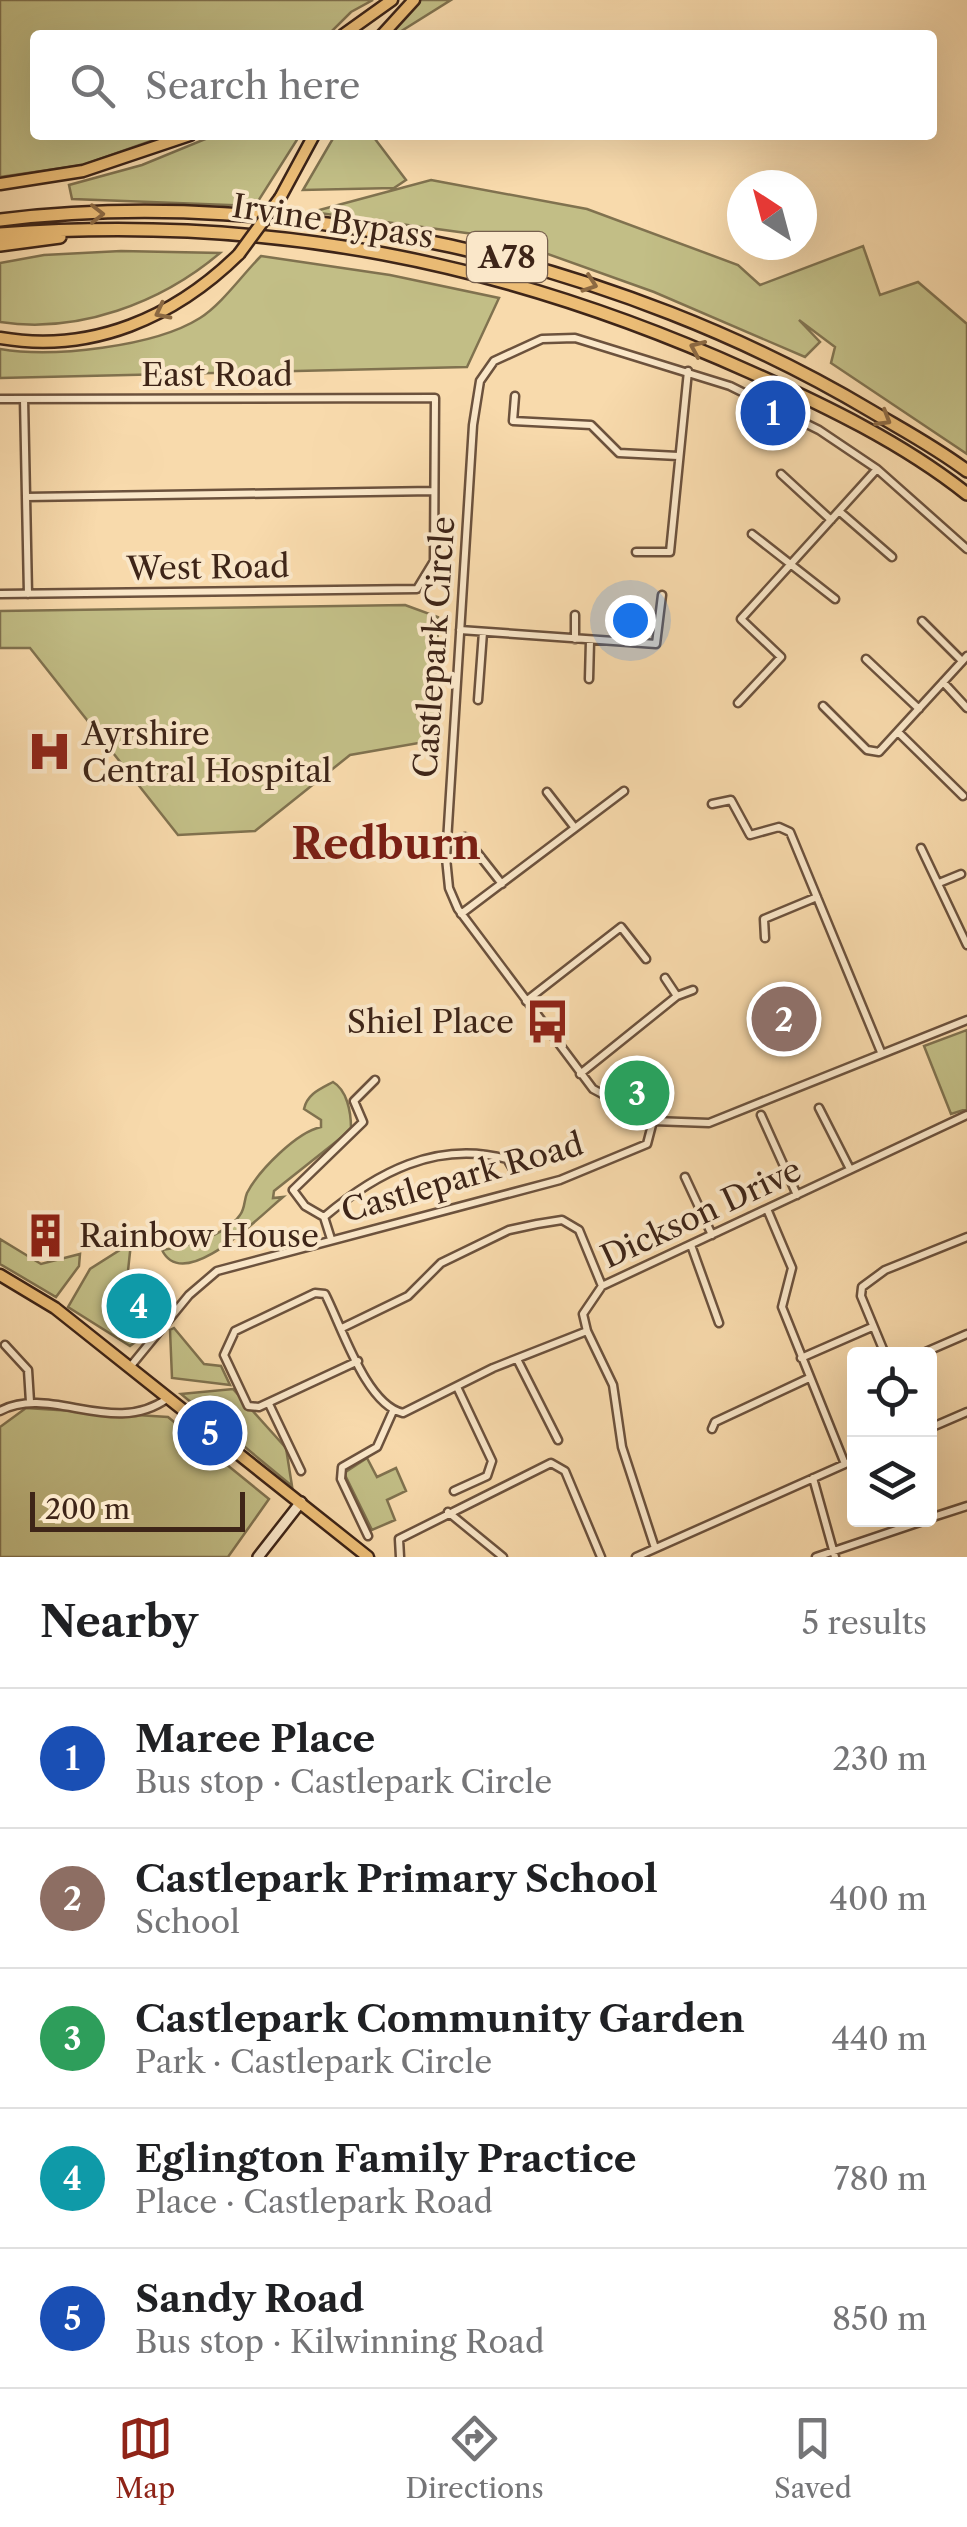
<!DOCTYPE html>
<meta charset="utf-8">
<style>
body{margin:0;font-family:"Libre Caslon Text",serif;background:#f2f2f2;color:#202124}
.controls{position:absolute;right:30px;bottom:30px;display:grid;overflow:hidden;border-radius:10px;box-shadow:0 10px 40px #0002}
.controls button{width:90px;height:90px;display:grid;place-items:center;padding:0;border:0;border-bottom:2px solid #e0e0e0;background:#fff;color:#202124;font:50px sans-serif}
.compass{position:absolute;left:727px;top:170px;width:90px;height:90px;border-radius:50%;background:#fff;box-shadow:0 10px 40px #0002;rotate:324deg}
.scale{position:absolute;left:30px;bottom:25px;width:215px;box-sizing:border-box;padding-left:10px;border:5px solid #3e2518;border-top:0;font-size:28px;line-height:35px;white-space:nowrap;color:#3e2518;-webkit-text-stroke:8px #fae7c9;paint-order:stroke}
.you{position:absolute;left:630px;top:620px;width:35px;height:35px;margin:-25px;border:8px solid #fff;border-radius:50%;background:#1a73e8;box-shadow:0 0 0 15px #1a73e833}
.badge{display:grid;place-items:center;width:65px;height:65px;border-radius:50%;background:#8f2418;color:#fff;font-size:32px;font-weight:700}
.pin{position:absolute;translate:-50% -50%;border:5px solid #fff;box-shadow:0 2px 10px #0006}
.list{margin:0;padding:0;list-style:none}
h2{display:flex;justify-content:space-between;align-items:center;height:130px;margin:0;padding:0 40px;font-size:42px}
h2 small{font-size:32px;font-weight:400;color:#757577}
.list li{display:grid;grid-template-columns:65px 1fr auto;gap:30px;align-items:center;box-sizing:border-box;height:140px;padding:0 40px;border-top:2px solid #e0e0e0}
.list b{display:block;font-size:38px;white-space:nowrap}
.list p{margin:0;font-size:32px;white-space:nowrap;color:#757577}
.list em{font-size:32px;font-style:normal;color:#757577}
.icon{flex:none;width:55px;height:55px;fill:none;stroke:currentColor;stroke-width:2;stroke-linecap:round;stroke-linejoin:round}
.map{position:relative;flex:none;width:967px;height:1557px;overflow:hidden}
.search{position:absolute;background:#fff;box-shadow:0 10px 40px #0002;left:30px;right:30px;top:30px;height:110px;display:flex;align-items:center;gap:25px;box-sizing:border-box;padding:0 35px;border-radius:10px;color:#757577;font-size:38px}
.sheet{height:830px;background:#fff}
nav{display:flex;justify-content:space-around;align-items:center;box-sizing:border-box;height:140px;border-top:2px solid #e0e0e0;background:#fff;font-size:28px;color:#757577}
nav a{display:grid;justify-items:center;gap:5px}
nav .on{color:#8f2418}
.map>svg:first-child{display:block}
</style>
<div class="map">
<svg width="967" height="1557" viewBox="0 0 967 1557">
<rect width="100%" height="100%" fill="#f8daac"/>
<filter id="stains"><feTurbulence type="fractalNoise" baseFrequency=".002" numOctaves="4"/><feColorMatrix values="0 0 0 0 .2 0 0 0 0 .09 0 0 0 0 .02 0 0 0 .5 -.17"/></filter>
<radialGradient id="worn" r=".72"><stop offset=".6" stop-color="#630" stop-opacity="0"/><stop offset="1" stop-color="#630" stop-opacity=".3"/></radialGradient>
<path fill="#c2be86" stroke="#80724f" stroke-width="2.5" d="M0,0H373L351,12L328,35H35V135H168L83,165L0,177Z
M417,0H451L395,35H384Z
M215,135H300L255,206L72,199L69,185L142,165Z
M335,135H372L406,180L394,188L303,190Z
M431,180L587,209L738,265L760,285L863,246L880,295L918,282L967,324V454L831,363L835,347L799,320L820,342L805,357L654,292L503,238L312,212Z
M121,251L220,253C161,303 78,334 0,322V263L44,255Z
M261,256L390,275L499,298L467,367L0,378V349C52,358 154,347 200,318C222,304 242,275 261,256Z
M405,605L438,617L436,740L350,755L255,831L178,835L30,648H0V611Z
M967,1030V1109L951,1114L924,1046Z
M333,1082C347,1090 351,1112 351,1128L342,1137L274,1191L273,1198L283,1197C261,1215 184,1295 162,1250C186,1247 226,1235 240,1215C245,1209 244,1200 247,1193C259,1170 297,1132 321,1127V1120L304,1109C307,1094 320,1089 333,1082Z
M0,1239L41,1264L80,1254L79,1266L56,1297L0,1264Z
M131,1243L127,1280L110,1317L145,1335L130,1346L68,1307L90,1269Z
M174,1328L204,1364L221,1366L230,1385L172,1378L170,1330Z
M233,1389L286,1448L292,1486L181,1394Z
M26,1408L168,1417L269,1499L228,1557H0V1427Z
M367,1458L377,1477L396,1468L406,1491L387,1500L395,1520L372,1530L344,1473Z"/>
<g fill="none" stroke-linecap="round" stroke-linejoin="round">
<defs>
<path id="minor" d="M515,396L513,421L591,425L619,453L678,456
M0,399L435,398L434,561L417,589L0,594
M24,399L28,594
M781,474L831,520
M26,497L434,491
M839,511L892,557
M752,534L835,599
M967,549L877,469L819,430L730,386L575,338L542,339L494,361L480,381L473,425L446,858L449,888L458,909L593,1089L653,1121L709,1123L967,1020
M636,552H670L688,371
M922,621L962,661
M460,630L656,644L662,595
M575,639V615
M866,659L919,709
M589,679L590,641
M943,682L967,708
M478,700L483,632
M738,703L781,657L741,619L877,469
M823,706L867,750L879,752L967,656
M898,732L963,796
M547,792L575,828
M712,804L731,800L750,835L779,827L790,832L881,1052
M465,837L502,884
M921,848L967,945
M939,883L961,874
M461,914L624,791
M765,938L764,919L817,897
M665,978L677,996
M526,1001L621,927L646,959
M580,1074L677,996L693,990
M819,1108L850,1169
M761,1115L797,1195
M685,1177L712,1235
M767,1209L792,1268L782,1307L845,1464
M324,1217L305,1206L293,1190L363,1122L354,1101L375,1080
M331,1239L324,1217C376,1173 436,1140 507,1159L513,1169
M691,1245L719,1323
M342,1328L408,1296L441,1263L509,1230L537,1224L562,1220L579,1230L602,1286
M5,1345L28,1370L30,1402
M885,1354L861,1296L862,1287L885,1270L967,1237
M921,1354L967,1334
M801,1358L872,1327
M517,1359L558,1440
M358,1361L259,1407L248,1406L224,1355L235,1331L315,1293L325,1294C342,1327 366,1405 403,1413L493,1368L587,1331
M130,1367L189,1295L217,1271L560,1180L647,1144L653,1121
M269,1404L301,1471
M0,1411C51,1384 113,1438 168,1398
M930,1428L967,1412
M712,1429L715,1422L809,1378
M813,1478L835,1557
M454,1491L487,1476L492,1461L458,1389
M448,1512L503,1557
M930,1518L967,1506
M368,1536L341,1479L342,1467L377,1447L393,1411
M655,1548L622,1447L613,1385L587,1331L583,1314L602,1286L967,1115
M400,1557L399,1539L551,1463L565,1471L601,1557
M636,1557L854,1460
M816,1557L926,1520"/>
<path id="secondary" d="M258,1557L301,1502"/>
<path id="primary" d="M343,35L392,0
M382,35L414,0
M0,184L83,171L190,135
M280,198L314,135
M0,338C92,354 175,317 239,254
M0,1275L55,1308L368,1557"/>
<path id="trunk" d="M0,220C291,184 621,262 871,411C903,430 937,448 967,471
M0,234C269,214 504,261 750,372C824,405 903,443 967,494
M0,245L60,237"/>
</defs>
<use href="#minor" stroke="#6c523d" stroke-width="11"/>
<use href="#secondary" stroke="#3e2518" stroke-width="14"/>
<use href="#primary" stroke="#3e2518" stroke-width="15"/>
<use href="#trunk" stroke="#3e2518" stroke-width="16"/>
<use href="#minor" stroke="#fae7c9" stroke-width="6"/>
<use href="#secondary" stroke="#fae7c9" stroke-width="9"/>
<use href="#primary" stroke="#ecbd76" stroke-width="10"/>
<use href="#trunk" stroke="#ecbd76" stroke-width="11"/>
<defs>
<path id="primary-bridge" d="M239,254L280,198"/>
</defs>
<use href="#primary-bridge" stroke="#3e2518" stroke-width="15" stroke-linecap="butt"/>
<use href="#primary-bridge" stroke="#ecbd76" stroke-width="10"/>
</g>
<defs><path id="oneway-chevron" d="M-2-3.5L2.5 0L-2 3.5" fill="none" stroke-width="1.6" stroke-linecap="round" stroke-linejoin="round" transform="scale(2.5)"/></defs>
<g stroke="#8c6942">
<use href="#oneway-chevron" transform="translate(97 214)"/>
<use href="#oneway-chevron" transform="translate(590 284) rotate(19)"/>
<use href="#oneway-chevron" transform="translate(162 312) rotate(153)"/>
<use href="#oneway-chevron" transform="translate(697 348) rotate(-156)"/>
<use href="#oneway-chevron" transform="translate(884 419) rotate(31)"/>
</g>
<defs>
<symbol id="hospital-bare" viewBox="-9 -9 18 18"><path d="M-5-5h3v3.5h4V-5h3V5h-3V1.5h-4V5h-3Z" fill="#8f2418" stroke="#fae7c9" stroke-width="2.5" paint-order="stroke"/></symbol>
<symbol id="bus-bare" viewBox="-9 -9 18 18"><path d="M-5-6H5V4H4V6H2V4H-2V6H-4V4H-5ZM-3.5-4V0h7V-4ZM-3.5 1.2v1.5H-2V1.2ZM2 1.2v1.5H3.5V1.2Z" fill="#8f2418" stroke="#fae7c9" stroke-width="2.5" paint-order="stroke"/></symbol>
<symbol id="building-bare" viewBox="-9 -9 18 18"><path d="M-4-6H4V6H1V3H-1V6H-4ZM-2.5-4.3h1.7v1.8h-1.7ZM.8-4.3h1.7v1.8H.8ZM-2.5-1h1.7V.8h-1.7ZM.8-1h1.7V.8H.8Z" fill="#8f2418" stroke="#fae7c9" stroke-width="2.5" paint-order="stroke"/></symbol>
</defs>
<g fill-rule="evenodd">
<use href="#hospital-bare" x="18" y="720" width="63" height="63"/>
<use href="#bus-bare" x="516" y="990" width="63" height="63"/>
<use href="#building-bare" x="14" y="1204" width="63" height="63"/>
</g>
<g text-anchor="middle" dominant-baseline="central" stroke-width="8" stroke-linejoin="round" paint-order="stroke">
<rect fill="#fae7c9" stroke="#765f4d" stroke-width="2.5" x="467" y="232" width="80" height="50" rx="8"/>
<g font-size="30" font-weight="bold" fill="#3e2518">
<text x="507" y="257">A78</text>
</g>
<g font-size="32" fill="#3e2518" stroke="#fae7c9">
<text transform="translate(333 221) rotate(9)">Irvine Bypass</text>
<text x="217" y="374">East Road</text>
<text transform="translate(208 567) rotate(-1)">West Road</text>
<text transform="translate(434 647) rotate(-86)">Castlepark Circle</text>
<text transform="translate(462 1177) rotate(-16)">Castlepark Road</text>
<text transform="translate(701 1213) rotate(-25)">Dickson Drive</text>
</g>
<g font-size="32" fill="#3e2518" stroke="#fae7c9" text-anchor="start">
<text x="82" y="733">Ayrshire<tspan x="82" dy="37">Central Hospital</tspan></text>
<text x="514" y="1021" text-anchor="end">Shiel Place</text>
<text x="79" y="1235">Rainbow House</text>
</g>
<g font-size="42" font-weight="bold" fill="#7a1f14" stroke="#fae7c9">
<text x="386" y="844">Redburn</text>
</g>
</g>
<rect width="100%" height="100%" filter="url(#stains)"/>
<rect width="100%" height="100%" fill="url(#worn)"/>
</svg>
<div class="controls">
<button><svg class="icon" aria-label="locate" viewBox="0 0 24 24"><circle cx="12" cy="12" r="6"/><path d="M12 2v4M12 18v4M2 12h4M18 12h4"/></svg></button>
<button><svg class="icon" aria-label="layers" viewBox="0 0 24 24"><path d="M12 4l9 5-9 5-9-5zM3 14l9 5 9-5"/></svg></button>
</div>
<svg class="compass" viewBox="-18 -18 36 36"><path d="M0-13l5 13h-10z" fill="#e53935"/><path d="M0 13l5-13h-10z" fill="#757577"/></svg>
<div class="scale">200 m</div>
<div class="you"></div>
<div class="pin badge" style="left:773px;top:413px;background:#1a4fb4">1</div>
<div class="pin badge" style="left:784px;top:1019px;background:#8d6e63">2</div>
<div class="pin badge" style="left:637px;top:1093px;background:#2e9e5b">3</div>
<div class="pin badge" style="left:139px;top:1306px;background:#0f9aa8">4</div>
<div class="pin badge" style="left:210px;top:1433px;background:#1a4fb4">5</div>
<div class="search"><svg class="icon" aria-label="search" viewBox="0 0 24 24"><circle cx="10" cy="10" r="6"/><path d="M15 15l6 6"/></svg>Search here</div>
</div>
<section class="sheet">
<h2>Nearby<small>5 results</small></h2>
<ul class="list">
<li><span class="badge" style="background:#1a4fb4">1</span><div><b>Maree Place</b><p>Bus stop · Castlepark Circle</p></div><em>230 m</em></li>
<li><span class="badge" style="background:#8d6e63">2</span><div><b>Castlepark Primary School</b><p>School</p></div><em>400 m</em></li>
<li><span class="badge" style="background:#2e9e5b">3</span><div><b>Castlepark Community Garden</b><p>Park · Castlepark Circle</p></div><em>440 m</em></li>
<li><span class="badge" style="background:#0f9aa8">4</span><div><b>Eglington Family Practice</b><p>Place · Castlepark Road</p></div><em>780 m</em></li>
<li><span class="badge" style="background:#1a4fb4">5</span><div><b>Sandy Road</b><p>Bus stop · Kilwinning Road</p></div><em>850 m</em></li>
</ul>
</section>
<nav>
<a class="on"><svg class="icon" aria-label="map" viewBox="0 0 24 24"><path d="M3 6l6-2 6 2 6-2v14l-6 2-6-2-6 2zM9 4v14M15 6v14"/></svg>Map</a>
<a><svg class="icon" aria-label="directions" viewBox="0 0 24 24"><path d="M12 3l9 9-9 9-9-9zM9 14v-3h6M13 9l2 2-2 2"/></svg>Directions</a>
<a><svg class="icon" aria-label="saved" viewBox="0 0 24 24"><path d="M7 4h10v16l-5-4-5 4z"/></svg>Saved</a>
</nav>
